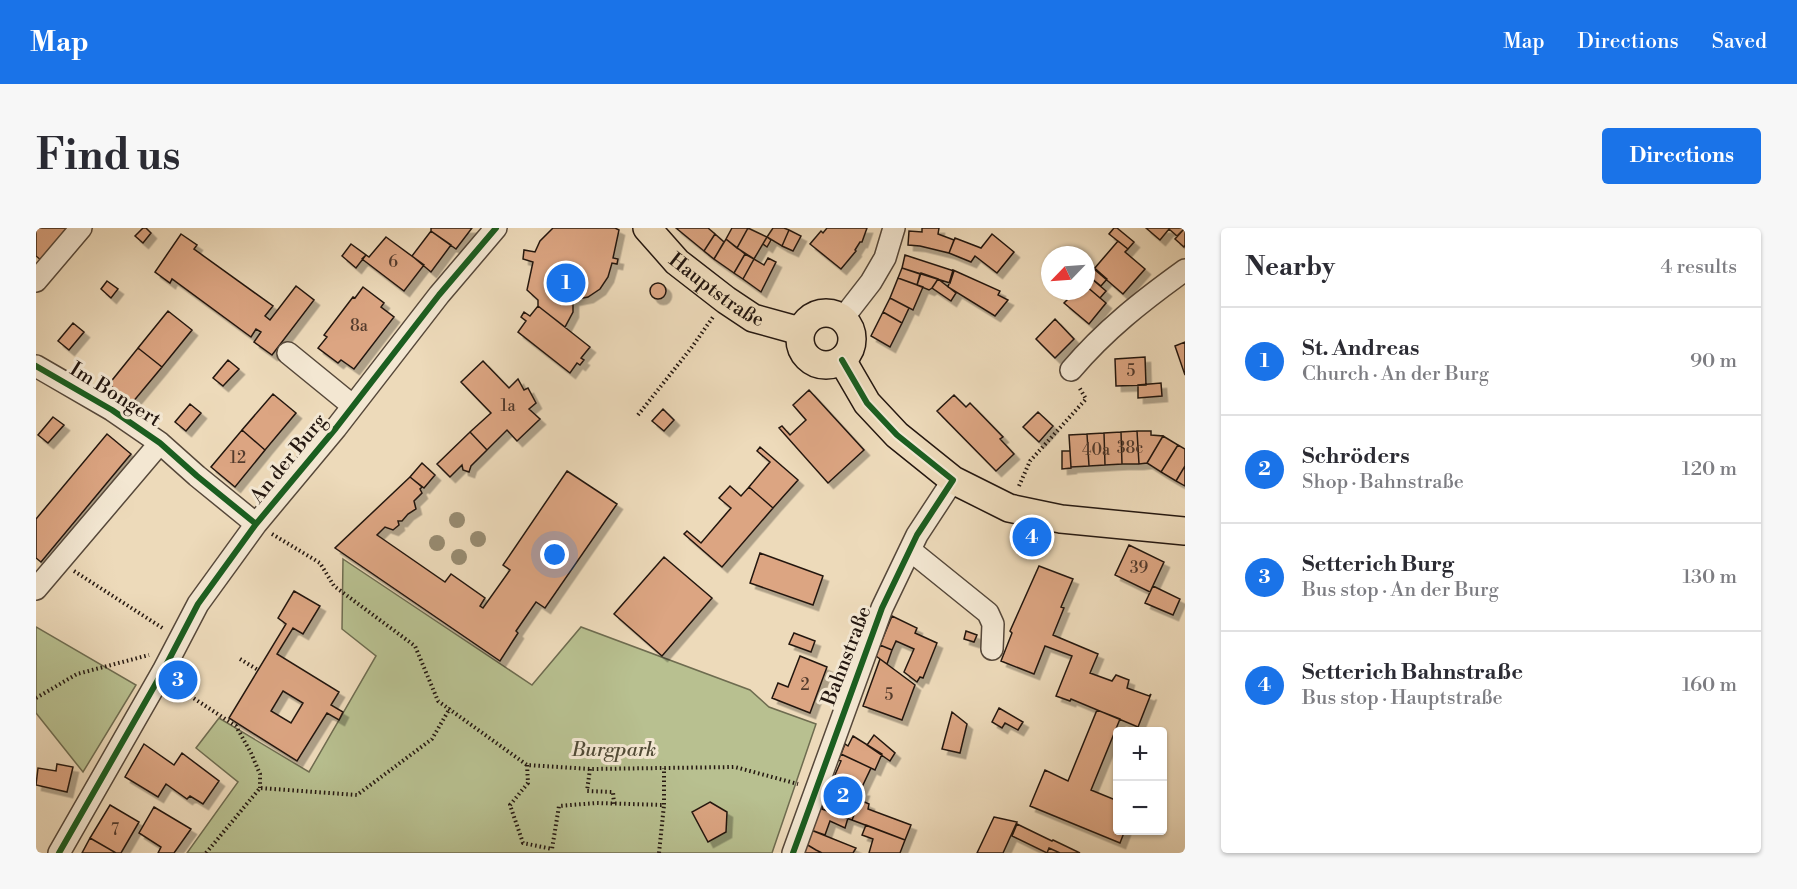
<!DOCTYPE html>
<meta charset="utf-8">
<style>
body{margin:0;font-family:"Libre Bodoni",serif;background:#f7f7f7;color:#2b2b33}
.controls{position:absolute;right:18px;bottom:18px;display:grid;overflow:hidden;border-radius:6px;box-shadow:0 2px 4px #0004}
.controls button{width:54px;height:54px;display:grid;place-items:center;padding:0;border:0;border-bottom:2px solid #e1e1e2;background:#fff;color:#2b2b33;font:30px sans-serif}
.compass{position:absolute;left:1005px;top:18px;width:54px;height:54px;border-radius:50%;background:#fff;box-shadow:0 2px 4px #0004;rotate:245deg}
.you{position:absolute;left:519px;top:327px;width:21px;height:21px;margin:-15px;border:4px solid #fff;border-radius:50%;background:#1a73e8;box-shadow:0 0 0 9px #1a73e833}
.badge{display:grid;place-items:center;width:39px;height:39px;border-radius:50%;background:#1a73e8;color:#fff;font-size:20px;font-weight:700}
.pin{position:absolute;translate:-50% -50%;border:3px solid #fff;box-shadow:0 2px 6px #0006}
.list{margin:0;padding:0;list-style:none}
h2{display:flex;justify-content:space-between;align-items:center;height:78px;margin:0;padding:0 24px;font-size:26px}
h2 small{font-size:20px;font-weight:400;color:#7c7c81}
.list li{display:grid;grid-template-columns:39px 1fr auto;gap:18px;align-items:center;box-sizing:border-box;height:108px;padding:0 24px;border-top:2px solid #e1e1e2}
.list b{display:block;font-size:22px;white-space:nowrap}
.list p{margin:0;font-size:20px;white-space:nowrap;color:#7c7c81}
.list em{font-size:20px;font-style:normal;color:#7c7c81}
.map{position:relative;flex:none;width:1149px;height:625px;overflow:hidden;border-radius:6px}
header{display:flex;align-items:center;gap:36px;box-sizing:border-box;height:84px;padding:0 30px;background:#1a73e8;color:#fff}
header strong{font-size:28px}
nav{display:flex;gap:33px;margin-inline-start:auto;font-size:21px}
.intro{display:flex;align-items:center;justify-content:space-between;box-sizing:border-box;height:144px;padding:0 36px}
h1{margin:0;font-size:42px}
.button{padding:15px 27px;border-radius:6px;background:#1a73e8;color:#fff;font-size:21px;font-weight:700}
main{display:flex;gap:36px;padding:0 36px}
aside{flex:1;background:#fff;border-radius:6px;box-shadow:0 2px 4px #0004}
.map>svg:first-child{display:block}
</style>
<header>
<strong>Map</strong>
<nav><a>Map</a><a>Directions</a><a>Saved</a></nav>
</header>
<div class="intro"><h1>Find us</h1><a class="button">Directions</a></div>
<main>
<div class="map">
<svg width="1149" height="625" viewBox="0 0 1149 625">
<defs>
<filter id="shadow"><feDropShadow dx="5.5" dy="5.5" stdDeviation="0" flood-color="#0004"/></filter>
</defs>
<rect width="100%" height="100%" fill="#eddaba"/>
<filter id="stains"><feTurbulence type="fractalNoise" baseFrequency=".00333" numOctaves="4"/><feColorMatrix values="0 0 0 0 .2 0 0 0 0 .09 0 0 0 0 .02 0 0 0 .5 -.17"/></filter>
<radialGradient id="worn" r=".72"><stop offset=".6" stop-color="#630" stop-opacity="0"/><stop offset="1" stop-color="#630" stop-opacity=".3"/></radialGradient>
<path fill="#b8c090" stroke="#6e6c50" stroke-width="1.5" d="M307,331L496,457L545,399L714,462L733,479L780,496L736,625H151L202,554L160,520L183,490L273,544L340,428L306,401Z
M0,399L100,457L47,544L0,485Z"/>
<path fill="#dca582" stroke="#241710" stroke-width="1.5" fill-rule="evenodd" filter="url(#shadow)" d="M0,0H34L5,32L0,28Z
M107,0H110L115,5L107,15L99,8Z
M395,0H436L420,21L395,3Z
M517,0H579L583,2L577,30L582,31L581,36L576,35L572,49L564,61L552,69L537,72V84L529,99L502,78V72L491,62L497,34L487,31L488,22L499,24L504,13Z
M640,0H672L679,6L668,23Z
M696,0H712L701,20L690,11Z
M712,0L731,9L718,31L701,20Z
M737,0H748L753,2L746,18L731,9Z
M791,0H831L826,14H824L819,22L820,23L805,41L774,16L785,3L787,5Z
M886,0H903L902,6L918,12L913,25L884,18L872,17L873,3L886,4Z
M1078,0H1081L1098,14L1092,21L1073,6Z
M1110,0H1149L1141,8L1133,1L1124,12Z
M1149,0V17L1148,19L1139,11Z
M753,2L765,8L757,23L746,18Z
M395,3L415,17L395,44L376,28Z
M145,6L161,17L158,21L237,78L229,88L234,92L260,58L278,72L236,127L218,114L225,104L220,101L215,109L136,51L134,55L119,44Z
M679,6L688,14L678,31L668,23Z
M956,6L978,24L961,45L939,28L935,34L913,25L919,10L945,20Z
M350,9L388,37L368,63L326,31L330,27L333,29Z
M731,9L735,12L731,19L727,16Z
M690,11L709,26L698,45L678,31Z
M1082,13L1092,21L1089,24L1109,41L1087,66L1058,41Z
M315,16L330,27L320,40L306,28Z
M709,26L718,31L707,51L698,45Z
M869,27L918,43L914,55L866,40Z
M732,30L740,34L725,64L707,51L718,31L728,37Z
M1054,36L1071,51L1065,58L1050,46V41Z
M866,40L884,46L881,57L862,50Z
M917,42L964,63L962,67L972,72L959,88L912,59Z
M885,45L902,51L896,60L893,62L881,57Z
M1050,46L1070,63L1064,70L1050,58Z
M862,50L887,59L877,82L854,70Z
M902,51L920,65L915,73L896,60Z
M71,53L82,61L75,70L65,61Z
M614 63a8 8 0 1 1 16 0a8 8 0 1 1-16 0Z
M1050,58L1070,75L1053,96L1028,75L1032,71L1031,63H1050Z
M327,59L348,75L345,79L358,89L318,141L305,132L302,135L282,120L291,109L288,107L317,69L319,70Z
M854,70L873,80L866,95L847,84Z
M502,78L554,119L545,130L548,132L544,137L541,135L534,145L482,104L490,93L485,89L488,84L494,88Z
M132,83L156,102L126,139L102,120Z
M847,84L866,95L854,119L835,108Z
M1019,91L1038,111L1019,130L1000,111Z
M37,95L48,104L33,122L22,113Z
M1149,114V147L1139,118Z
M102,120L126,139L96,175L73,156Z
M1109,129L1110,157L1080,158L1079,131Z
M192,132L203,141L187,158L177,150Z
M447,133L473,160L482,151L488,162L492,160L500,175L493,181L504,191L481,213L471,202L451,222L434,204L455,185L425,154Z
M1125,155L1126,168L1102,170V157Z
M773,162L828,222L792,255L743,200L746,198L754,207L770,192L757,177Z
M237,166L260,185L229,222L206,202Z
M918,167L930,179L934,175L967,209L964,211L978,226L960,243L901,183Z
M154,176L165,185L150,203L139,194Z
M627,181L638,192L628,203L616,193Z
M1002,184L1017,198L1003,214L987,199Z
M17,189L28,197L12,215L2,207Z
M206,202L229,222L199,259L175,239Z
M1101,203L1103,236H1086L1085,204Z
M1101,203H1115V207L1127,208L1111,235L1103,236Z
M434,204L451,222L435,238L433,244L427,242L426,237L414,249L401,236Z
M1085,204L1086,236L1069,237L1068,205Z
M1068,205L1069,237L1053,238L1051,206Z
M71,206L95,226L5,334L0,330V291Z
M1051,206L1053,238L1035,239L1033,207Z
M1127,208L1142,217L1125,244L1111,235Z
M1142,217L1149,221V238L1140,253L1125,244Z
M724,219L762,252L737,280L713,259L734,234L721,223Z
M1026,223H1034L1035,240L1026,241Z
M386,235L399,247L388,260L374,249Z
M1149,238V258L1140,253Z
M531,243L581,276L509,380L500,374L480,403L482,405L464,433L299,320L374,249L386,259L384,261L386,265L378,273L380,281L372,286L366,293H362L363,297L357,302L349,299L341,307L409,354L415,346L449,370L444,378L447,380L474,342L467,337Z
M694,258L705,268L713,259L737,280L686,339L648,306L651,303L665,315L695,280L683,270Z
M1093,317L1128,334L1114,364L1079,347Z
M724,325L787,348L777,377L714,355Z
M628,329L676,370L626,428L578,386Z
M1003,338L1037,351L1025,379L1028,380L1017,407L1062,426L1054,445L1076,453L1080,447L1093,452L1091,460L1113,468L1115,466L1102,499L1035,471L1034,473L1020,468L1036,428L1009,418L998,446L965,433L976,405L974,403Z
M1117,358L1144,371L1137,387L1109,375Z
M258,363L284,378L267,406L257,400L241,426L303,464L295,477L307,484L303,492L291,485L261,533L193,490L250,396L242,390ZM247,463L267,475L255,495L235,483Z
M856,388L881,400L879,405L901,415L887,450L884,449L881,454L868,444L878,421L860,413L856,422L844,417Z
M930,403L941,407L938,414L928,411Z
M758,405L779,413L775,424L753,416Z
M844,417L856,422L851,436L840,428Z
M764,428L791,439L774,485L736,470L742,455L752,459Z
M844,431L879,457L866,492L827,478Z
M963,480L987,494L982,502L969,495L966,500L956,494Z
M1061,482L1084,491L1055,562L1082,573V602H1089L1084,615L994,578L1009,542L1032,553Z
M916,484L931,496L924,525L906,521Z
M838,507L859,525L854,533L831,517Z
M817,508L846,526L839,542L805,526L809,516L812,518Z
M108,516L138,537L146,525L183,553L167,576L154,568L151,571L130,556L122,569L89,549Z
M805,526L835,540L825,561L798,549L805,533L802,532Z
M21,536L37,539L31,564L0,557L2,540L20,543Z
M798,549L828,563L816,592L786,581Z
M824,572L833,576L832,581L875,597L869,612L816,592Z
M674,574L691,584L690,604L672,614L656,584Z
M74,577L103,594L85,625H80L54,610Z
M118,579L155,601L138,625H122L125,619L103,605Z
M784,580L812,590L809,600L794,593L789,607L775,602Z
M958,589L981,594L967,625H941Z
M981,596L1016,613L1017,612L1044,625H1024L1013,620L1011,625L976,608Z
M830,597L869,612L864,625H833L837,611L826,607Z
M775,602L820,620L817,625H786L780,622L770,616Z
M54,610L80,625H46Z
M770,616L780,622L786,625H767Z
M1013,620L1024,625H1011Z"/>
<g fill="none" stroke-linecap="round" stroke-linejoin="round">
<defs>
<path id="minor" d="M0,53L45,0
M807,90L835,54L849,30L858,0
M252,125L317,178
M0,138L76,182L124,215L161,248L220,296
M1035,142C1069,102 1106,73 1149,42
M874,322L952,385L957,396L956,421
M0,361L124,215
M23,625L127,443L162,376L220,296L300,200L403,67L460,0
M757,625L846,380L881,307L917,252"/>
<g id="major">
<path id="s1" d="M611,0L641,34L690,72L717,90L764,103"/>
<circle cx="790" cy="111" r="26"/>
<path d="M806,132L831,175L861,207L917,252L973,280L1025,291L1149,303"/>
</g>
</defs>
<use href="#minor" stroke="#56483a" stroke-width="24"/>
<use href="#major" stroke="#241710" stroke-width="30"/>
<path stroke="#241710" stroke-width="4" stroke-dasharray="1.5 3" stroke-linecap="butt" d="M602,187L656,119L677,89
M983,258L994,233L1050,171L1043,159
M236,306L284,335L298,358L379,418L402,473L491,537L554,541L699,539L762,556
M38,343L128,401
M204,431L222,442
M139,458L200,498L215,525L224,546V560
M0,470L41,446L113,427
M491,537L492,555L474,577L487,615L516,621L523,578L560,575L628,577V540
M554,541L551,563L577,564L578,576
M170,625L224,560L321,567L396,511L414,480
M623,625L628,577"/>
<use href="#minor" stroke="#f3e7d2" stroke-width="21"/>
<use href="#major" stroke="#eddaba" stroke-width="27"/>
<defs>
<path id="cycleway" d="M0,138L76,182L124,215L161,248L220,296
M23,625L127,443L162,376L220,296L300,200L403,67L460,0
M757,625L846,380L881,307L917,252L861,207L831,175L806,132"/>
</defs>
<use href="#cycleway" stroke="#f3e7d2" stroke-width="10"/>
<use href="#cycleway" stroke="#1b5e20" stroke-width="6"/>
</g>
<g fill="#978b71">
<circle cx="421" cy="292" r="8"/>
<circle cx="442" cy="311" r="8"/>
<circle cx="401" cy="315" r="8"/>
<circle cx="423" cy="329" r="8"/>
</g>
<g text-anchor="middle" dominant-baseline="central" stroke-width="6" stroke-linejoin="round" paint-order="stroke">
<g font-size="16" fill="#523a2c">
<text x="357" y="34">6</text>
<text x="323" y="98">8a</text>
<text x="1095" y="143">5</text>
<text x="472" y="178">1a</text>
<text x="1094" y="220">38c</text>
<text x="1060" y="222">40a</text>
<text x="202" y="230">12</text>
<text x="1103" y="340">39</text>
<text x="769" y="457">2</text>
<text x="853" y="467">5</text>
<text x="79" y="602">7</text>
</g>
<g font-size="20" fill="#241710" stroke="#f3e7d2">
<text stroke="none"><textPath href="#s1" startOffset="94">Hauptstraße</textPath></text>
<text transform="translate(79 167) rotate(32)">Im Bongert</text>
<text transform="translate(253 231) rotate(-51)">An der Burg</text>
<text transform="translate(811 428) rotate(-69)">Bahnstraße</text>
</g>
<g font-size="20" font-style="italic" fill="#504a36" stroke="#f3e7d2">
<text x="578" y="522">Burgpark</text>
</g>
</g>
<rect width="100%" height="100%" filter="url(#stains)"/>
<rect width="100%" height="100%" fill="url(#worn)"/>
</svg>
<div class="controls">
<button>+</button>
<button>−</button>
</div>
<svg class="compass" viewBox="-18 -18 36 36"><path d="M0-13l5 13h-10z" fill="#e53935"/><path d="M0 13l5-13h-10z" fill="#7c7c81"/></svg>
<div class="you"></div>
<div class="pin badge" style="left:530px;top:55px">1</div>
<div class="pin badge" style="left:807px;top:568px">2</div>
<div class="pin badge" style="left:142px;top:452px">3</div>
<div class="pin badge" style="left:996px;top:309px">4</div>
</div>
<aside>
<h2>Nearby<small>4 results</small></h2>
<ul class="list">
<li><span class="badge">1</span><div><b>St. Andreas</b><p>Church · An der Burg</p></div><em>90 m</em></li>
<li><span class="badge">2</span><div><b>Schröders</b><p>Shop · Bahnstraße</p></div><em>120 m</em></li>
<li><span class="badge">3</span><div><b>Setterich Burg</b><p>Bus stop · An der Burg</p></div><em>130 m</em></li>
<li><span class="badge">4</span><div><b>Setterich Bahnstraße</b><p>Bus stop · Hauptstraße</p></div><em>160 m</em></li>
</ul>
</aside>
</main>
